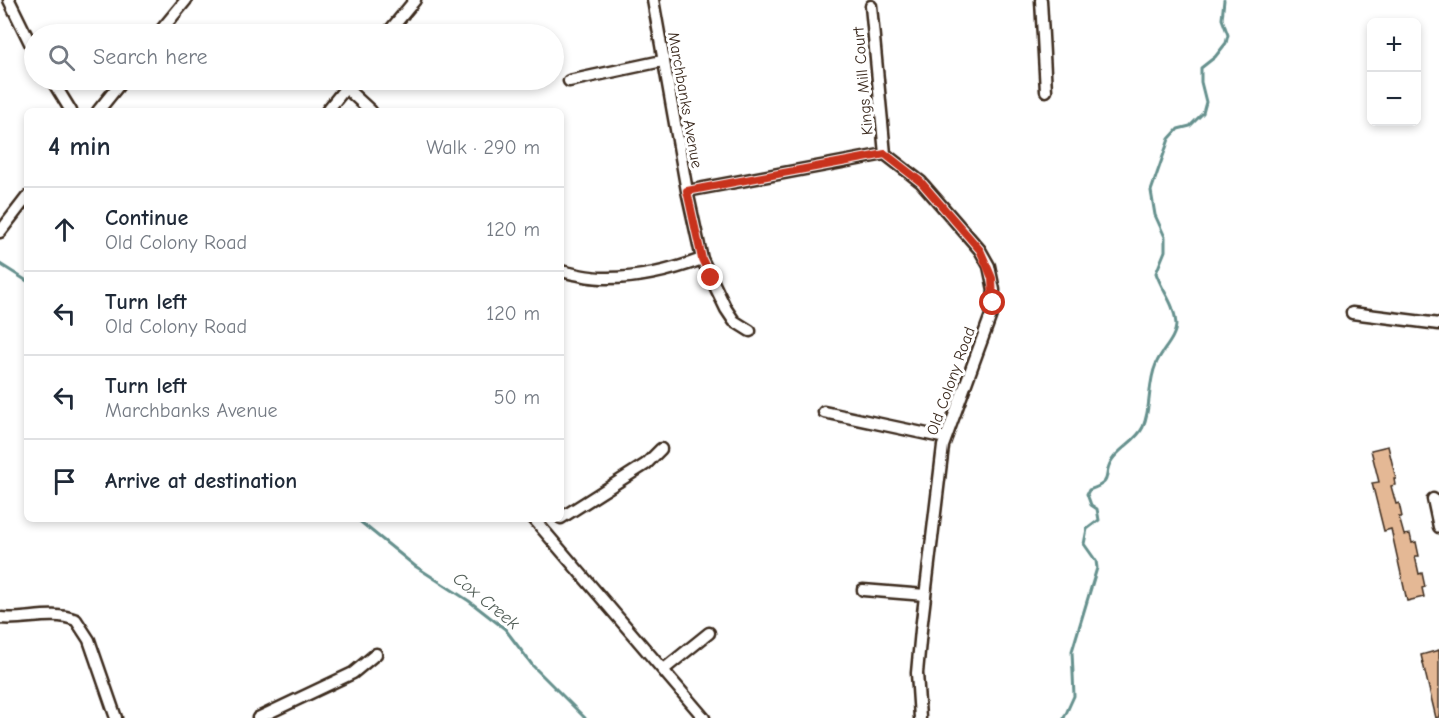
<!DOCTYPE html>
<meta charset="utf-8">
<style>
body{margin:0;font-family:"Comic Neue",sans-serif;background:#f6f6f7;color:#1f2937}
.controls{position:absolute;right:18px;top:18px;display:grid;overflow:hidden;border-radius:9px;box-shadow:0 3px 9px #0003}
.controls button{width:54px;height:54px;display:grid;place-items:center;padding:0;border:0;border-bottom:2px solid #e0e1e3;background:#fff;color:#1f2937;font:30px sans-serif}
.stop{position:absolute;width:18px;height:18px;margin:-14px;border:4px solid #c8321e;border-radius:50%;background:#fff}
.stop.end{background:#c8321e;border-color:#fff;box-shadow:0 2px 6px #0008}
.list{margin:0;padding:0;list-style:none}
h2{display:flex;justify-content:space-between;align-items:center;height:78px;margin:0;padding:0 24px;font-size:26px}
h2 small{font-size:20px;font-weight:400;color:#747a83}
.list li{display:grid;grid-template-columns:39px 1fr auto;gap:18px;align-items:center;box-sizing:border-box;height:84px;padding:0 24px;border-top:2px solid #e0e1e3}
.list b{display:block;font-size:22px;white-space:nowrap}
.list p{margin:0;font-size:20px;white-space:nowrap;color:#747a83}
.list em{font-size:20px;font-style:normal;color:#747a83}
.icon{flex:none;width:33px;height:33px;fill:none;stroke:currentColor;stroke-width:2;stroke-linecap:round;stroke-linejoin:round}
.map{position:relative;flex:none;width:1439px;height:718px;overflow:hidden}
.search{position:absolute;background:#fff;box-shadow:0 3px 9px #0003;left:24px;top:24px;width:540px;height:66px;display:flex;align-items:center;gap:15px;box-sizing:border-box;padding:0 21px;border-radius:33px;color:#747a83;font-size:22px}
.panel{position:absolute;background:#fff;box-shadow:0 3px 9px #0003;left:24px;top:108px;width:540px;height:414px;border-radius:9px}
.map>svg:first-child{display:block}
</style>
<div class="map">
<svg width="1439" height="718" viewBox="0 0 1439 718">
<rect width="100%" height="100%" fill="#fff"/>
<filter id="ink" filterUnits="userSpaceOnUse"><feTurbulence type="fractalNoise" baseFrequency=".0167" numOctaves="2"/><feDisplacementMap in="SourceGraphic" scale="12" xChannelSelector="R" yChannelSelector="G"/><feConvolveMatrix kernelMatrix="1 2 1 2 8 2 1 2 1" color-interpolation-filters="sRGB"/></filter>
<g filter="url(#ink)">
<g fill="none" stroke-linecap="round" stroke-linejoin="round">
<path stroke="#66918e" stroke-width="3" d="M0,264L27,281
M357,519L415,566L469,601L505,629L533,666L585,718
M1064,718L1074,696L1072,651L1097,568L1096,561L1084,544L1087,529L1099,520L1097,509L1091,505L1087,494L1089,490C1116,481 1101,476 1112,460C1120,448 1137,440 1143,427C1152,405 1147,385 1156,364C1161,351 1176,339 1176,324C1175,304 1162,291 1156,273L1165,251V237L1155,215L1151,191L1169,139L1178,129L1190,126L1203,113L1206,102L1201,82V68L1215,57L1226,43L1228,35L1222,19L1224,0"/>
</g>
<path fill="#e4b895" stroke="#3b2a1e" stroke-width="1.5" d="M1388,446L1396,479H1394L1395,485L1391,486L1396,504L1399,503L1402,517H1399L1404,535L1410,534L1412,543L1416,542L1419,556H1415L1419,574L1422,573L1425,587L1422,588L1424,597L1407,601L1391,529L1384,531L1372,483L1379,482L1371,450Z
M1439,650V717L1436,718L1421,655Z"/>
<g fill="none" stroke-linecap="round" stroke-linejoin="round">
<defs>
<path id="minor" d="M9,0L34,51
M653,0L687,191L702,259L726,309L734,321L750,331
M1041,0L1046,91
M871,6L885,154
M158,34L186,0
M387,34L415,0
M52,80L71,111
M569,81L662,61
M346,88L371,111
M98,111L123,80
M327,111L352,80
M687,191L885,154L921,182L980,250L989,266L994,290L991,315L943,446L921,630L917,673L920,718
M0,232L27,197
M561,271C574,274 589,278 602,278C637,279 670,271 702,259
M1352,313L1439,324
M824,412L946,438
M1433,499L1439,527
M561,518L646,464L661,449
M534,519L704,718
M863,590L925,595
M0,618C26,621 51,610 76,620L89,640L116,718
M663,670L709,633
M258,718L353,673L376,654"/>
</defs>
<use href="#minor" stroke="#3b2a1e" stroke-width="15"/>
<use href="#minor" stroke="#fff" stroke-width="10"/>
</g>
</g>
<g fill="none" stroke-linecap="round" stroke-linejoin="round" filter="url(#ink)">
<path stroke="#c8321e" stroke-width="8" d="M711,278L702,259L687,191L885,154L921,182L980,250L992,278L993,303"/>
</g>
<g text-anchor="middle" dominant-baseline="central" stroke-width="6" stroke-linejoin="round" paint-order="stroke">
<g font-size="16" fill="#3b2a1e" stroke="#fff">
<text transform="translate(863 81) rotate(-95)">Kings Mill Court</text>
<text transform="translate(685 100) rotate(80)">Marchbanks Avenue</text>
<text transform="translate(951 381) rotate(-70)">Old Colony Road</text>
</g>
<g font-size="18" font-style="italic" fill="#515d56" stroke="#fff">
<text transform="translate(486 601) rotate(39)">Cox Creek</text>
</g>
</g>
</svg>
<div class="controls">
<button>+</button>
<button>−</button>
</div>
<div class="stop" style="left:993px;top:303px"></div>
<div class="stop end" style="left:711px;top:278px"></div>
<div class="search"><svg class="icon" aria-label="search" viewBox="0 0 24 24"><circle cx="10" cy="10" r="6"/><path d="M15 15l6 6"/></svg>Search here</div>
<section class="panel">
<h2>4 min<small>Walk · 290 m</small></h2>
<ul class="list">
<li><svg class="icon" aria-label="ahead" viewBox="0 0 24 24"><path d="M12 20V5M6 11l6-6 6 6"/></svg><div><b>Continue</b><p>Old Colony Road</p></div><em>120 m</em></li>
<li><svg class="icon" aria-label="left" viewBox="0 0 24 24"><path d="M17 20v-9H6M10 6l-5 5 5 5"/></svg><div><b>Turn left</b><p>Old Colony Road</p></div><em>120 m</em></li>
<li><svg class="icon" aria-label="left" viewBox="0 0 24 24"><path d="M17 20v-9H6M10 6l-5 5 5 5"/></svg><div><b>Turn left</b><p>Marchbanks Avenue</p></div><em>50 m</em></li>
<li><svg class="icon" aria-label="arrive" viewBox="0 0 24 24"><path d="M6 21V4h12l-3 4 3 4H6"/></svg><div><b>Arrive at destination</b></div></li>
</ul>
</section>
</div>
